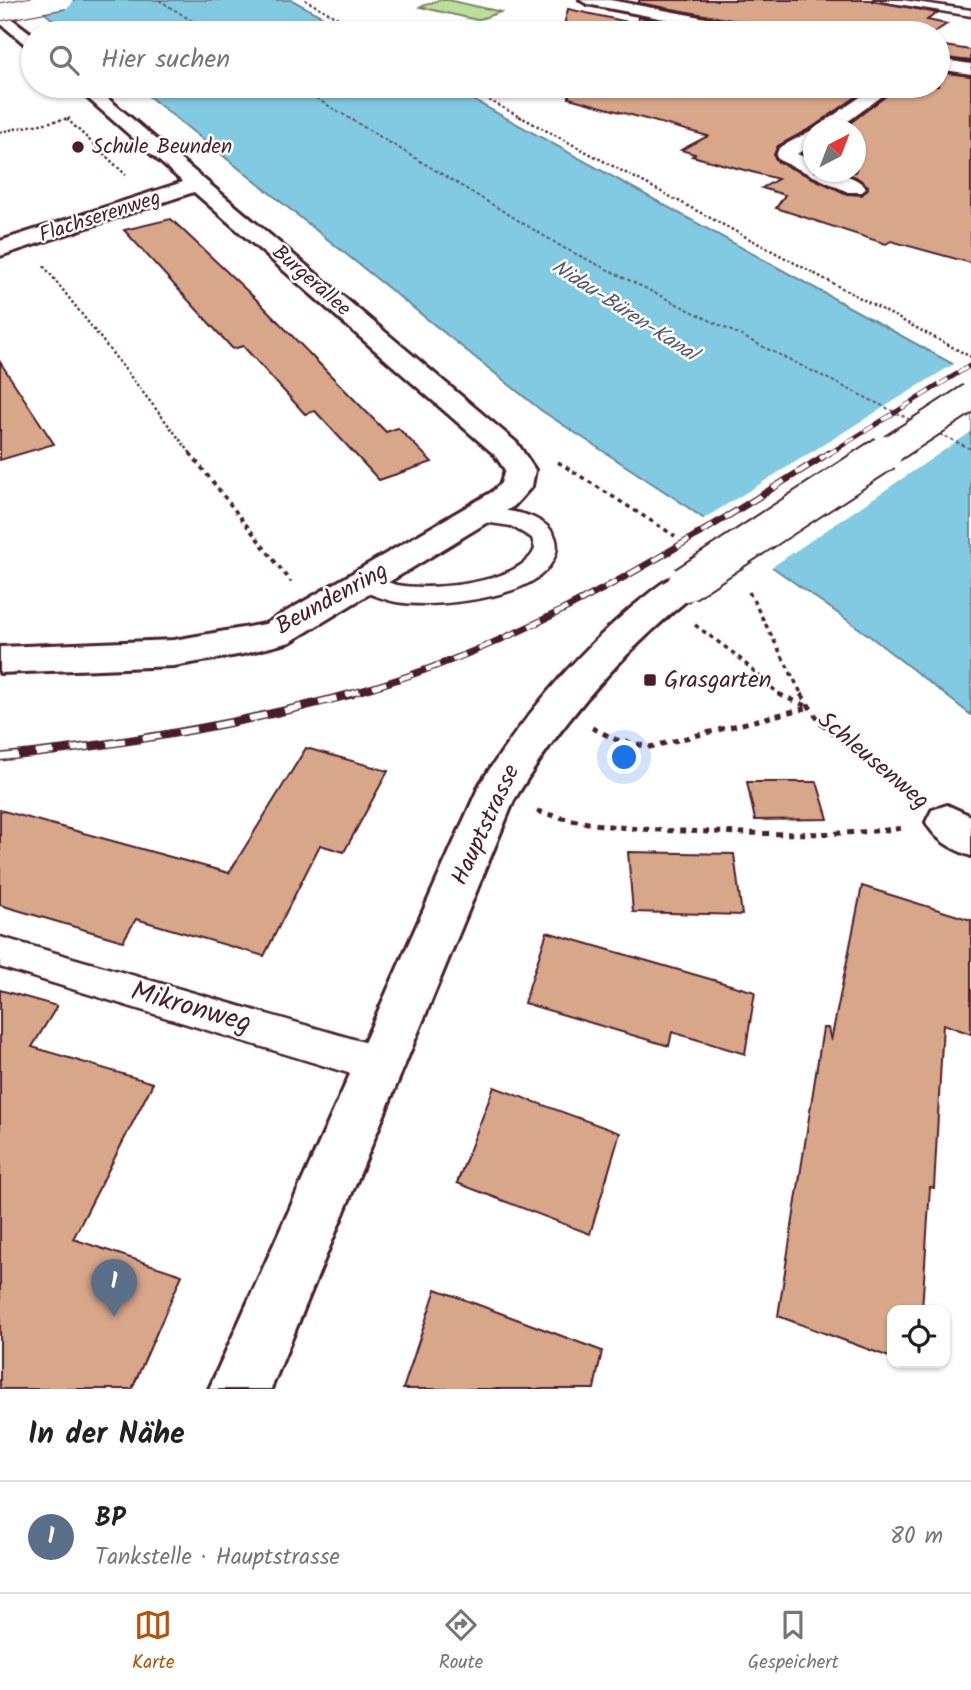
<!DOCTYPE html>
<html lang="de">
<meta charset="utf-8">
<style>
body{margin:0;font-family:Kalam,sans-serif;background:#f6f6f6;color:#222}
.controls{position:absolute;right:21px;bottom:21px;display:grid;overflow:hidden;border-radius:14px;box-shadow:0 2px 5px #0004}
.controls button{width:63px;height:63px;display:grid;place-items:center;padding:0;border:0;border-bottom:2px solid #e0e0e0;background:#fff;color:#222;font:35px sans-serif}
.compass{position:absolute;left:803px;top:119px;width:63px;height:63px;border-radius:50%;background:#fff;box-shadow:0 2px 5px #0004;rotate:42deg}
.you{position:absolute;left:625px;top:758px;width:24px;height:24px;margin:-18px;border:5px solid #fff;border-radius:50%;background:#1a73e8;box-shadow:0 0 0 10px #1a73e833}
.badge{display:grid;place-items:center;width:46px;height:46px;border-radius:50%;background:#b45309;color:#fff;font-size:23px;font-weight:700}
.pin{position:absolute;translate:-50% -58px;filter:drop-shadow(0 2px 4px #0008)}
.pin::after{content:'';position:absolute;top:37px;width:24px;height:21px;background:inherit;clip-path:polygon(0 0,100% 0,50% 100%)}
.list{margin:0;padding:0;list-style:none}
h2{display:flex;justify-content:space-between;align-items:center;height:91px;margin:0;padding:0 28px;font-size:30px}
h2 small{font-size:23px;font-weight:400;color:#767676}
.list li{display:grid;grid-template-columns:46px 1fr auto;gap:21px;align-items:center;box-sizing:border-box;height:112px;padding:0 28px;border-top:2px solid #e0e0e0}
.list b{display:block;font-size:26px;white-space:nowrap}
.list p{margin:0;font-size:23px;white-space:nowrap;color:#767676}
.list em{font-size:23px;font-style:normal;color:#767676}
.icon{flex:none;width:38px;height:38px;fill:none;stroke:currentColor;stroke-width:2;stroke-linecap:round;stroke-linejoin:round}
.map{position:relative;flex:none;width:971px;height:1389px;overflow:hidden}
.search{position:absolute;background:#fff;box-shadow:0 2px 5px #0004;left:21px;right:21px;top:21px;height:77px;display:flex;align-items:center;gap:18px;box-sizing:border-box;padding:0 24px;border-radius:38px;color:#767676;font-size:26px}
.sheet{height:203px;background:#fff}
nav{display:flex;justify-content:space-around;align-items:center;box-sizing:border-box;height:98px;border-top:2px solid #e0e0e0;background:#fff;font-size:19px;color:#767676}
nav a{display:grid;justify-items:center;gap:4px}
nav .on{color:#b45309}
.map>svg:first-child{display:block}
</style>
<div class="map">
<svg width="971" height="1389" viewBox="0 0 971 1389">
<rect width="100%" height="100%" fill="#fff"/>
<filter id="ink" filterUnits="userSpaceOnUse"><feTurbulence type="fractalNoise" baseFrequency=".0143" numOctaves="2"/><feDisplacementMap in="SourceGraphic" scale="14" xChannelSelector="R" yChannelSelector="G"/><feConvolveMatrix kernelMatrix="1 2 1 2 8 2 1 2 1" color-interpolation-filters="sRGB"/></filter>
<g filter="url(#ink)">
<path fill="#b9e09b" stroke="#828063" stroke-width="2" d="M440,0H448L501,12L477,20L420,7Z"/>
<path fill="#81cae1" stroke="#6b8698" stroke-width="2" d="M28,0H292L352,33H70Z
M136,86H448L971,374V715L867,634L676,499L542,411Z"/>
<path fill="#fff" d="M957,362L971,370V432L769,569L700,521Z"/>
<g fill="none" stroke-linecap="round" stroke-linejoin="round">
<path stroke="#5d5b6b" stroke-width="2" stroke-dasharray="3.5 2.5" stroke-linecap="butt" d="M159,0L211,33
M296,86L564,248L913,421
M940,434L971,449"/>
</g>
<path fill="#d8a78a" stroke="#4a1f2b" stroke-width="2" d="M639,0H871L937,13L927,20L947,24L933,33H769L759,25L639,3Z
M568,9L637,24L638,17L724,33H562Z
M938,45L971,50V61L938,57Z
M938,72L971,76V263L891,241L886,244L776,208L785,195L762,188L778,179L692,156L695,154L681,150L708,136L569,98L570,86H872L813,127L778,146L774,155L778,162L847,194L862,195L868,186L856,177L841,172H856V130H841L898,86H938Z
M171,219L259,302L386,432L398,428L432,462L379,480L315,411L305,414L243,346L233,349L124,230Z
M0,362L54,444L0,460Z
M306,748L388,771L344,852L320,845L264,956L136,919L123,941L0,905V810L229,873Z
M747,782H817L828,819L755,820Z
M628,852L734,854L742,915L633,912Z
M862,886L971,920V1034L943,1024L934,1188L930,1187L922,1310H892V1358L778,1316L823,1028H828L831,1041Z
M547,932L755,992L745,1054L672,1032L669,1046L524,1003Z
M0,990L57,1006L32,1047L153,1083L73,1239L182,1275L132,1389H0Z
M494,1087L620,1133L590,1234L457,1183Z
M436,1289L602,1351L594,1389H403Z"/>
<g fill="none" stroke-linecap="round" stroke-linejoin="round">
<defs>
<path id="lane" d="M874,0H902L971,10V16Z
M478,508C497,510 519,510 536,519C571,536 557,568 529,583C497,600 431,608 396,602C382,599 368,593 355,588L351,582L355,576C371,572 382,582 397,585C429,591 521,584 535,549L532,538L511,526L470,520L466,515L470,510Z
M0,937L381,1047L394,1052L400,1065L394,1078L381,1083L0,967Z"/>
<path id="street" d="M580,0H610L759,28L767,33H736L587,4Z
M0,10L33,35V48L27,46L0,23Z
M938,59L971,64V74L938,69Z
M74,86H93L517,443L535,470L532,486L514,506L290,642L243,654L174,666L0,673V647L174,640L265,624L492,492L501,483L505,470L495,455L194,192L0,256V241L183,182Z
M876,86H896L836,130H814V144L797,154L814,161V172C831,172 854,173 866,188L862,192H848L779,160L776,156L779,148L814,129Z
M947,805L971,816V856C952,849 935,840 926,822L932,810Z"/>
<path id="secondary" d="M685,573L697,576L702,584L697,592C623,651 563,719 514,800L271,1389H209L480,784C523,718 571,659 631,608C648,595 664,578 685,573Z"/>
</defs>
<use href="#lane" stroke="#4a1f2b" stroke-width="5"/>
<use href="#street" stroke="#4a1f2b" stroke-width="6"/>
<use href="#secondary" stroke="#4a1f2b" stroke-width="6"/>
<path stroke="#4a1f2b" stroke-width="2" stroke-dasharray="2.5 2.5" stroke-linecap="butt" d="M305,0L366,33
M463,86L522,118"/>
<path stroke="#4a1f2b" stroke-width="2.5" stroke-dasharray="2.5 2.5" stroke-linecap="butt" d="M519,116L971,357
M67,119L126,175
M0,132L70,118
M44,266L192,455"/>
<path stroke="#4a1f2b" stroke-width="3.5" stroke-dasharray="4.5 4.5" stroke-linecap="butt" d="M190,453L291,582
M558,462L675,536
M749,592L802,695
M695,625L736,655L780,695"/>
<path stroke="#4a1f2b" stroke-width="5" stroke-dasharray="6 6" stroke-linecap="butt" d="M778,694L809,707
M801,694L821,724L914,796
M592,728L617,740L650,747L810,707
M537,811C594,829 653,830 712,832C776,834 840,836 904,828"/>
<use href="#lane" fill="#fff" fill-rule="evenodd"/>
<use href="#street" fill="#fff" fill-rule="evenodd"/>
<use href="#secondary" fill="#fff" fill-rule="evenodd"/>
<defs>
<path id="rail-far2" d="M827,455L971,365"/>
<path id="rail-far1" d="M346,695C527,646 672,551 829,453"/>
<path id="rail" d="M0,757C120,745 236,725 352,694"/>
</defs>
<use href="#rail-far2" stroke="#4a1f2b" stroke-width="5"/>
<use href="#rail-far1" stroke="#4a1f2b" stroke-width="7"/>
<use href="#rail" stroke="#4a1f2b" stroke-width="9"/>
<use href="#rail-far2" stroke="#fff" stroke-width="3.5" stroke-dasharray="11" stroke-linecap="butt"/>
<use href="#rail-far1" stroke="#fff" stroke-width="4.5" stroke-dasharray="14" stroke-linecap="butt"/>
<use href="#rail" stroke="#fff" stroke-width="6" stroke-dasharray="18" stroke-linecap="butt"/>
<defs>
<path id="street-bridge" d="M0,12L64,0"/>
<path id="secondary-bridge-far1" d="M882,455L971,397"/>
<path id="secondary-bridge" d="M685,584L885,453"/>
</defs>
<use href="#street-bridge" stroke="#4a1f2b" stroke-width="19" stroke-linecap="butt"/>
<use href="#secondary-bridge-far1" stroke="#4a1f2b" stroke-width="31" stroke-linecap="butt"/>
<use href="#secondary-bridge" stroke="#4a1f2b" stroke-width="38" stroke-linecap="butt"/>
<use href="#street-bridge" stroke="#fff" stroke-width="17"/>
<use href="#secondary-bridge-far1" stroke="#fff" stroke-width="27"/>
<use href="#secondary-bridge" stroke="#fff" stroke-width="34"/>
</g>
</g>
<g fill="#4a1f2b" stroke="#fff" stroke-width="2.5">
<circle cx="78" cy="147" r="7"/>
<rect x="643" y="673" width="14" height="14" rx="3.5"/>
</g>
<g text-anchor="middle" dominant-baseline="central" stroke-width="5" stroke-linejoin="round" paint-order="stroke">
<g font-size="21" fill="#4a1f2b" stroke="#fff" text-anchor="start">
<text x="92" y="147">Schule Beunden</text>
</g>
<g font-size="21" fill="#4a1f2b" stroke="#fff">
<text transform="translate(100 217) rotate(-18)">Flachserenweg</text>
<text transform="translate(311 281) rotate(41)">Burgerallee</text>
</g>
<g font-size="21" font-style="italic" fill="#5d5b6b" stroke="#fff">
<text transform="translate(624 311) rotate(33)">Nidau-Büren-Kanal</text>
</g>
<g font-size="24" fill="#4a1f2b" stroke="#fff">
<text transform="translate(332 599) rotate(-29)">Beundenring</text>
<text transform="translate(873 761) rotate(40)">Schleusenweg</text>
<text transform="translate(486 825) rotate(-65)">Hauptstrasse</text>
</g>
<g font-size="24" fill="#4a1f2b" stroke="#fff" text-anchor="start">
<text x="664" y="680">Grasgarten</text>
</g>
<g font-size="28" fill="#4a1f2b" stroke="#fff">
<text transform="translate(191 1008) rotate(16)">Mikronweg</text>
</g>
</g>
</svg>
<div class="controls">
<button><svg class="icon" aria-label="locate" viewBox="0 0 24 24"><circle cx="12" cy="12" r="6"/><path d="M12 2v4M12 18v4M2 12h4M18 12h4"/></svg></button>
</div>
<svg class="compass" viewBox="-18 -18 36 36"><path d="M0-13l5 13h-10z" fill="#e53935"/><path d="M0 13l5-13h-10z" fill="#767676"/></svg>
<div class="you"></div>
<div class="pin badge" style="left:114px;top:1317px;background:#5c6f8a">1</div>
<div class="search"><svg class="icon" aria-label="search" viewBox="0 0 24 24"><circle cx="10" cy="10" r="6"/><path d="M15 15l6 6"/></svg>Hier suchen</div>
</div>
<section class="sheet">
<h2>In der Nähe<small></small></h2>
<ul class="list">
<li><span class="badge" style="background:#5c6f8a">1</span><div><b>BP</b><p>Tankstelle · Hauptstrasse</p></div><em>80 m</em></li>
</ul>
</section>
<nav>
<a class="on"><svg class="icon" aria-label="map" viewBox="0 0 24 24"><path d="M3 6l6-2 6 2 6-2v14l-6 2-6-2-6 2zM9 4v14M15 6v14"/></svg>Karte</a>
<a><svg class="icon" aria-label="directions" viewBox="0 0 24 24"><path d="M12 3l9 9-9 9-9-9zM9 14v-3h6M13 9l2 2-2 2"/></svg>Route</a>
<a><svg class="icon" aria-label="saved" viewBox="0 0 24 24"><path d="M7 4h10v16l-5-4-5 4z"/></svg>Gespeichert</a>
</nav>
